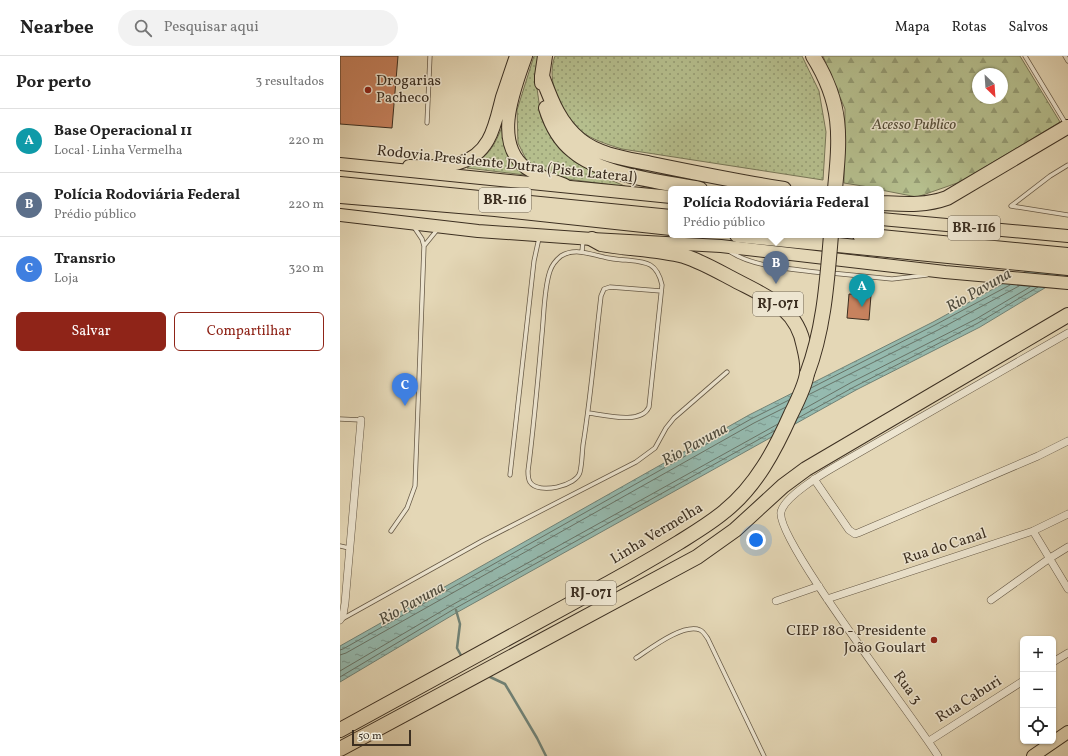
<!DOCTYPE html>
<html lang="pt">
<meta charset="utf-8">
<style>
body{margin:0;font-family:Vollkorn,serif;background:#f2f2f2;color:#222}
.controls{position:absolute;right:12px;bottom:12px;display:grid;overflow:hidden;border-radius:6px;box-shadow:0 1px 3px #0004}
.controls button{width:36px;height:36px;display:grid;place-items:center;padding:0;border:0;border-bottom:1px solid #e0e0e0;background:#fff;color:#222;font:20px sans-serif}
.compass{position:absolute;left:632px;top:12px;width:36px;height:36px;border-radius:50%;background:#fff;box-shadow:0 1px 3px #0004;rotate:155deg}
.scale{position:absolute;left:12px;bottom:10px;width:59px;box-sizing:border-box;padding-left:4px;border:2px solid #3c2f21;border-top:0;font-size:11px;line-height:14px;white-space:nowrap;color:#3c2f21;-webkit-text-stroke:3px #ede5d0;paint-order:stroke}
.you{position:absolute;left:416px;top:484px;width:14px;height:14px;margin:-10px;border:3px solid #fff;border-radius:50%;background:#1a73e8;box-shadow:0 0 0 6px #1a73e833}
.badge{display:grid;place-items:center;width:26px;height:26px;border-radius:50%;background:#8f2418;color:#fff;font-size:13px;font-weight:700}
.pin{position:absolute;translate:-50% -33px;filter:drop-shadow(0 1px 2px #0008)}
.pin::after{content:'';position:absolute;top:21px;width:14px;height:12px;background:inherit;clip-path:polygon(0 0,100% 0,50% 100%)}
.popup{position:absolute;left:328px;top:130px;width:216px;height:52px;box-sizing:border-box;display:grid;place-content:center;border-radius:6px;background:#fff;filter:drop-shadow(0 1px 3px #0005);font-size:13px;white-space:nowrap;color:#767676}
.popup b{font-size:15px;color:#222}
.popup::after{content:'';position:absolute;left:50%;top:100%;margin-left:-8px;border:8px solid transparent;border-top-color:#fff}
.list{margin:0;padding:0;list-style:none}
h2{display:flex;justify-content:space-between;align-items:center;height:52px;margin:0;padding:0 16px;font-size:17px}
h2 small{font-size:13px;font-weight:400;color:#767676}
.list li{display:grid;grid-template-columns:26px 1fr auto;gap:12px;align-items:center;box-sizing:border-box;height:64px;padding:0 16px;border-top:1px solid #e0e0e0}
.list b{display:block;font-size:15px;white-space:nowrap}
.list p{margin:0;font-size:13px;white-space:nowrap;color:#767676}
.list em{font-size:13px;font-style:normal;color:#767676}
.actions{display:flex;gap:8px;padding:12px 16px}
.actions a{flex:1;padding:9px 0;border:1px solid #8f2418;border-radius:6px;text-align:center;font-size:14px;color:#8f2418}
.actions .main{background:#8f2418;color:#fff}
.icon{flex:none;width:22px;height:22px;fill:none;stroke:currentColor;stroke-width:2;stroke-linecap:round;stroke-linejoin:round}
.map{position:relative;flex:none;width:728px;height:700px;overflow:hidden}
header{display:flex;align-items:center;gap:24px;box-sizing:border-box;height:56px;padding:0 20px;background:#fff;border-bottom:1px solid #e0e0e0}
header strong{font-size:19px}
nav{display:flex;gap:22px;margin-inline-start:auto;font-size:14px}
.search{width:280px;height:36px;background:#f2f2f2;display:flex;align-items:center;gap:10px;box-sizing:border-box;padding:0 14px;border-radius:22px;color:#767676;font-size:15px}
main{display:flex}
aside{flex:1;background:#fff}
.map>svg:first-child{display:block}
</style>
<header>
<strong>Nearbee</strong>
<div class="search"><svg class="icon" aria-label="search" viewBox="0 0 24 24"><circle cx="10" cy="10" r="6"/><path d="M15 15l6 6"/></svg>Pesquisar aqui</div>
<nav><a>Mapa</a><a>Rotas</a><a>Salvos</a></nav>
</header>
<main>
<aside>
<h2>Por perto<small>3 resultados</small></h2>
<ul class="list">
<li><span class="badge" style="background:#0f9aa8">A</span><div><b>Base Operacional 11</b><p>Local · Linha Vermelha</p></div><em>220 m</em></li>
<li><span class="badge" style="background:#5c6f8a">B</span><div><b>Polícia Rodoviária Federal</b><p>Prédio público</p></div><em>220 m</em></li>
<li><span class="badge" style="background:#3f7fe0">C</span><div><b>Transrio</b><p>Loja</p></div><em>320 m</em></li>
</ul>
<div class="actions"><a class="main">Salvar</a><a>Compartilhar</a></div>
</aside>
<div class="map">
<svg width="728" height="700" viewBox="0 0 728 700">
<defs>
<pattern id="grass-dots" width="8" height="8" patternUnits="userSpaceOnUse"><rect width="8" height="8" fill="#b5be8d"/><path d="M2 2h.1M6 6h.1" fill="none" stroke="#949b73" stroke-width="1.8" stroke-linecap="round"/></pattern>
<pattern id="forest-firs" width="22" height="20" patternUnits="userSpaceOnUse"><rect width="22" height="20" fill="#b5be8d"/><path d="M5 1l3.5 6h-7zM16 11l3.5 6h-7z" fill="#949b73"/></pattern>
<pattern id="water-ripples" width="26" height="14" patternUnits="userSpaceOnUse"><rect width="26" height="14" fill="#95baaf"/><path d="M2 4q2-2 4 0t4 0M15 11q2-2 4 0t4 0" fill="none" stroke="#7b988e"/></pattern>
</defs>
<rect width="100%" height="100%" fill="#e4d7b6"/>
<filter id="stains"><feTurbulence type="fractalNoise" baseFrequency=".005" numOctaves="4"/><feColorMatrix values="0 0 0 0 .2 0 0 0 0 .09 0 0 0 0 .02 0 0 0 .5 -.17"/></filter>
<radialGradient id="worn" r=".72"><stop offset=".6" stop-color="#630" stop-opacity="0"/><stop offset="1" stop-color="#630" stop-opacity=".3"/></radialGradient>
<path fill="url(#grass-dots)" stroke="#787657" d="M194,0H199L196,25L201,61L214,86L235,106L259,119L287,131L220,122L198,114L186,103L178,87L177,54Z
M215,0H462L479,35L486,76L483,124L282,93C249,83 228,74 216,39C212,26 210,13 215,0Z
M163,69L174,107L185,119L127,112C150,99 153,92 163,69Z"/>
<path fill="url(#forest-firs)" stroke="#787657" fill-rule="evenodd" d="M483,0H680L720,66L620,126L577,141L541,134V133L504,127L505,53ZM638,18H662V42H638Z"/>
<path fill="url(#water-ripples)" stroke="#718276" d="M728,192V218L640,271L516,334L116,557L0,626V590L409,359L593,266Z"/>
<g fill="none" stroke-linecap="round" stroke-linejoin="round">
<path stroke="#687468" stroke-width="1" d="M471,332L595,269L670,229
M468,339L598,274L679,230
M462,354L512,326L636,263L690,231
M458,362L514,331L638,267L698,231
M0,594L3,593L411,363L449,344
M0,599L6,597L414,367L446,351
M0,615L112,549L438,368
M0,621L114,553L434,375"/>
<path stroke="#718276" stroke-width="2.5" d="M116,554L120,568L117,592L123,603
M148,620L165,628L197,682L206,700"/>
</g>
<path fill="#c7825e" stroke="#3c2f21" d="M0,0H58L52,72L0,68Z
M509,238L531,239L529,264L507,262Z"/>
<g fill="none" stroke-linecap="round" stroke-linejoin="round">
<defs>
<path id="service" d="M685,0L726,68
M725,0L728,5
M87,67L90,0
M728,109L710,120L671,150L728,159
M84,190L97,174
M389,195C414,212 455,213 485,217
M242,196L243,184
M491,217L552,223L587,219
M249,357C265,359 301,369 309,351L322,229C317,206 306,206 286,204C280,204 274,203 268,202C252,199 236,191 221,200C216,204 212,209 210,215C204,232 204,259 202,278C198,323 194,369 188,415C188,419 188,423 190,426C198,439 237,430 240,416C242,408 242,398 243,389C251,340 255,290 261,240L264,233L270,231L321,235
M0,363L21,364
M170,419L194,205L199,182
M51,475L67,452L75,430L84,190L82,183L74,171
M0,490L9,492
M2,563L142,485L296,406L315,392L326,372L334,362L387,316
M296,602C310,593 343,567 360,574C363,575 366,580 368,583L424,700"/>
<path id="minor" d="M474,423L509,474L515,478L518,477L698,400L728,385
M693,475L728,533
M487,543L693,475L728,458
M651,544L710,502L728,491
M436,545L479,530
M0,564L3,559L5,547L21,364
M713,606L728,597
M589,685L683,625
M598,700C576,664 435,483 441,456C444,441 482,418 496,410L728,277"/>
<path id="primary" d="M186,0C175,32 152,86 186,112C197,120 213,124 225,129
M69,110C86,110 103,112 119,107C151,98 155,68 162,41C167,27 171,14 176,0
M693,700L728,676"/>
<path id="trunk" d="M0,108L331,141
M0,159L138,175L252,183L381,190L605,216L728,227
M541,163L728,180"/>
<path id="motorway" d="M473,0C503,48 500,80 495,133
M202,20C211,44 219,67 240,84C260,100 288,103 312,108C356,117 400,126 444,133
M202,27V20L205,0
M206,52C211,68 219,84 233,95C262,120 324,126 360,133
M0,128L331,161
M0,140L155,153L331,172
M541,147C564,148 585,150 607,142L727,71
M397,179L728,212
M520,179L728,199
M0,674C81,630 162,586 243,541C275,524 307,506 338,487C354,477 371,467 385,455C416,430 435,394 451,358C456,348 466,327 467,317C468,309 466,299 464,291C457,250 424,240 391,222C376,214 360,205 344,200C317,193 288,193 261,188L252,183
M0,693L357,501L395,474L443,430L466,413L728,259"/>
</defs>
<use href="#service" stroke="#665946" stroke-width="5"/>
<use href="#minor" stroke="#665946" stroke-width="8"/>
<use href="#primary" stroke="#3c2f21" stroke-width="14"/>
<use href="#trunk" stroke="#3c2f21" stroke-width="14"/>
<use href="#motorway" stroke="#3c2f21" stroke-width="16"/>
<use href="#service" stroke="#ede5d0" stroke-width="3.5"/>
<use href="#minor" stroke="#ede5d0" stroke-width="7"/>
<use href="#primary" stroke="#e4d7b6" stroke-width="12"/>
<use href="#trunk" stroke="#e4d7b6" stroke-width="12"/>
<use href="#motorway" stroke="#e4d7b6" stroke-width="14"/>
<defs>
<path id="motorway-bridge" d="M467,318C484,273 487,226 491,179"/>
</defs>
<use href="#motorway-bridge" stroke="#3c2f21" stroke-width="16" stroke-linecap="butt"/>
<use href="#motorway-bridge" stroke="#e4d7b6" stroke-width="14"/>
</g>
<g fill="#8f2418" stroke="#ede5d0" stroke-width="1.5">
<circle cx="28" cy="34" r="4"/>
<circle cx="594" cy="584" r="4"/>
</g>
<g text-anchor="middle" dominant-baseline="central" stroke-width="3" stroke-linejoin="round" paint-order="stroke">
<g fill="#ede5d0" stroke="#716656" stroke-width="1">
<rect x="139" y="132" width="52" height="24" rx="3"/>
<rect x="608" y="160" width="52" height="24" rx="3"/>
<rect x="413" y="236" width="50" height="24" rx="3"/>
<rect x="226" y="525" width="50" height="24" rx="3"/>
</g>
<g font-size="14" font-weight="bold" fill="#3c2f21">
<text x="165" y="144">BR-116</text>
<text x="634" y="172">BR-116</text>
<text x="438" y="248">RJ-071</text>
<text x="251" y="537">RJ-071</text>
</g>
<g font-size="15" fill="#3c2f21" stroke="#ede5d0" text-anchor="start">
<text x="36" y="25">Drogarias<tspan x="36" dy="17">Pacheco</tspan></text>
<text x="586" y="575" text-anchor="end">CIEP 180 - Presidente<tspan x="586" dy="17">João Goulart</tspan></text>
</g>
<g font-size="15" font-style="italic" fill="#544c37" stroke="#ede5d0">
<text x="574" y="69">Acesso Publico</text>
</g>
<g font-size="15" fill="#3c2f21" stroke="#ede5d0">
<text transform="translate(167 109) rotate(6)">Rodovia Presidente Dutra (Pista Lateral)</text>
<text transform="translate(317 478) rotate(-31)">Linha Vermelha</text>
<text transform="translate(605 491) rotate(-18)">Rua do Canal</text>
<text transform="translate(567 632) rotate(54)">Rua 3</text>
<text transform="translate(629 644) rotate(-32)">Rua Caburi</text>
</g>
<g font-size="16" font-style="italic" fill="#4e4b3d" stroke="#ede5d0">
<text transform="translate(639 235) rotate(-30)">Rio Pavuna</text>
<text transform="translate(355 389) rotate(-29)">Rio Pavuna</text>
<text transform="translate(72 548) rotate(-29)">Rio Pavuna</text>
</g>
</g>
<rect width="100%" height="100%" filter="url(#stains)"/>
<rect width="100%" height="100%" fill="url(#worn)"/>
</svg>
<div class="controls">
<button>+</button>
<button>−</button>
<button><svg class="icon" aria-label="locate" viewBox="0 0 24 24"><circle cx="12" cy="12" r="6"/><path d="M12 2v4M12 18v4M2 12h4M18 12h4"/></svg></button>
</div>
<svg class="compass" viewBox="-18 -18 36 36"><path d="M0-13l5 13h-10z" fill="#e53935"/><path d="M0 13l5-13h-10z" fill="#767676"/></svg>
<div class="scale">50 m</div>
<div class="you"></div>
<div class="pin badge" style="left:522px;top:251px;background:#0f9aa8">A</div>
<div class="pin badge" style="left:436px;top:228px;background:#5c6f8a">B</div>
<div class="popup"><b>Polícia Rodoviária Federal</b>Prédio público</div>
<div class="pin badge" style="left:65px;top:350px;background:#3f7fe0">C</div>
</div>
</main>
